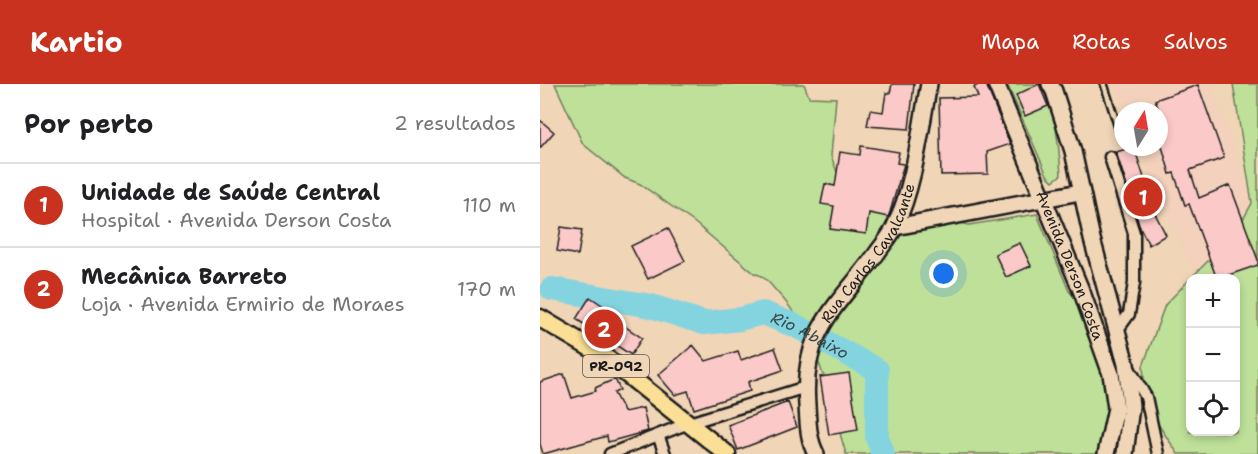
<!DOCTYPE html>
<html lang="pt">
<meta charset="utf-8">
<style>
body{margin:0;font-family:"Shantell Sans",sans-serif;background:#f6f6f6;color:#202124}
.controls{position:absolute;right:18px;bottom:18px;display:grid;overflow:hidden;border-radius:12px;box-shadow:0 3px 9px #0003}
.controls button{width:54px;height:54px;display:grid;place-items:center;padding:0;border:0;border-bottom:2px solid #e0e0e0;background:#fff;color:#202124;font:30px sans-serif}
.compass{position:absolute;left:574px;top:18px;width:54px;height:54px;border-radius:50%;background:#fff;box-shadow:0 3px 9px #0003;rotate:11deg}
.you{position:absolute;left:404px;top:190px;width:21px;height:21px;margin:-15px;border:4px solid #fff;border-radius:50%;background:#1a73e8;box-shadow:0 0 0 9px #1a73e833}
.badge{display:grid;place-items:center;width:39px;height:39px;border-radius:50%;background:#c8321e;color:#fff;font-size:20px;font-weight:700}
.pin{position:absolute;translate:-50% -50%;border:3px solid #fff;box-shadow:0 2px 6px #0006}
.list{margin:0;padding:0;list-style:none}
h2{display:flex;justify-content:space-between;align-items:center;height:78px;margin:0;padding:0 24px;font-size:26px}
h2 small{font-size:20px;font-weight:400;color:#757577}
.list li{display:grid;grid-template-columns:39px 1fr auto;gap:18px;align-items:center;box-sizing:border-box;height:84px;padding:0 24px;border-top:2px solid #e0e0e0}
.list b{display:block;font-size:22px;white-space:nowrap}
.list p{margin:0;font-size:20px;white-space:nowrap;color:#757577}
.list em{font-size:20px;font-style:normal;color:#757577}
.icon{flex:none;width:33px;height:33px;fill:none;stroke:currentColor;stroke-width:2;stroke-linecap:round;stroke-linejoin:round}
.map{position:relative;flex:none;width:718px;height:370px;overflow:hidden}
header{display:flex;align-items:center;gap:36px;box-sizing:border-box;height:84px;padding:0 30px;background:#c8321e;color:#fff}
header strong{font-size:28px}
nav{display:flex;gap:33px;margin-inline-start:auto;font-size:21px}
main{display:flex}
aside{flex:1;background:#fff}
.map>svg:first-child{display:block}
</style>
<header>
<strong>Kartio</strong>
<nav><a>Mapa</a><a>Rotas</a><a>Salvos</a></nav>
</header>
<main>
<aside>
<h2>Por perto<small>2 resultados</small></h2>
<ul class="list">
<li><span class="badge">1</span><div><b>Unidade de Saúde Central</b><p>Hospital · Avenida Derson Costa</p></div><em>110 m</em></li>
<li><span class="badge">2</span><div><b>Mecânica Barreto</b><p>Loja · Avenida Ermirio de Moraes</p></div><em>170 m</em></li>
</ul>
</aside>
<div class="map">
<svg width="718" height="370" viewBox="0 0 718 370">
<rect width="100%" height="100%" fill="#f0d5b7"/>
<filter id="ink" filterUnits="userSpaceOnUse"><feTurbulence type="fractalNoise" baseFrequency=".0167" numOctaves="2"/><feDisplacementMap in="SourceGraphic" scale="12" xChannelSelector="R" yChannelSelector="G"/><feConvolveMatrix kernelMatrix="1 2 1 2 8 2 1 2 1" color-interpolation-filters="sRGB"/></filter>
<g filter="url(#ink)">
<path fill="#f3d1bc" d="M576,0H670L718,126L696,195L657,194L600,63H619V27H586Z"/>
<path fill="#bee099" stroke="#6d7e5a" stroke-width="1.5" d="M15,0H264L269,13L296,14L291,72L305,109L327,129L411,137L429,141L497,130L529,207L537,216L547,250L571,308L557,370H306C289,314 279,252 238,209C230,200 225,192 214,189L155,139L100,100L85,94L43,60Z
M467,0H500C516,25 519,62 521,91L513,97L507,91Z
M693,0H718V370H638L606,322L603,282L625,221L650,195V348H696V195L651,194L695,150L712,119Z"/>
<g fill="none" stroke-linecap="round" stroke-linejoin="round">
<path stroke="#84d4e0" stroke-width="24" id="s1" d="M12,205L111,222L164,239L200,235L223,229L256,242L337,286V353L343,370"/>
</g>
<path fill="#fac9c8" stroke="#1c1c1c" stroke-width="1.5" d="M352,0H374L369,45L327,42L330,26L343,28L346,9H350Z
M440,0H446L470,60L447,68L448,90L401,91L399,14L438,13L434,3Z
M499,0L508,22L485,32L476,11Z
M658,1L684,74L650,86L659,114L690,101L718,176V181L677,195L649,120L645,121L634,89L630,90L619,52V26L615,16Z
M0,36L14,48L0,64Z
M321,62L359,68L357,79L364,80L350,128L348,133L329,129L326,150L290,145L294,122L281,120L285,100L295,102L300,68L320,71Z
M594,63L611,115L608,116L626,151L609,161L600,143L576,68Z
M21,143L42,146L38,171L17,167Z
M128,144L145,177L108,195L91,162Z
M480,159L491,182L466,193L455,170Z
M50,213L71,227L68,231L102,254L91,271L36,235Z
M153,261L166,277L198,267L201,276L235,264L243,286L208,298L210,307L154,325L148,307L135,311L118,291Z
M309,289L318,346L289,351L280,293Z
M24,290L32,314L56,307L55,304L75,295L80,306L74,309L84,328L103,324L108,347L68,358L67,352L3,370L0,360V298Z
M248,318L257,343L198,366L188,341Z"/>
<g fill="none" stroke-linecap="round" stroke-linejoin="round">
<defs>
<path id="lane" d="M564,0L581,53"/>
<path id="street" d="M570,73L594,149V199L589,230L576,248
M589,284L606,313L618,370
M118,351L125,370
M70,370L146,340L266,303"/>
<g id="secondary">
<path id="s2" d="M456,0L543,211L571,290L576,324L566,370"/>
<path d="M510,0L514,7L533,67L552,155L586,280L591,322L585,370"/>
<path d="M355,143L540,108"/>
<path id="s3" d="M276,370C268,355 268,338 267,321C261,245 298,223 337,169C343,160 351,152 355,142C375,100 380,46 389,0"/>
</g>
<path id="primary" d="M0,234L64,272L187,370"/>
</defs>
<use href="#lane" stroke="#1c1c1c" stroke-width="10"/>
<use href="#street" stroke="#1c1c1c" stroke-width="15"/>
<use href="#secondary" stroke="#1c1c1c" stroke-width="20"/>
<use href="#primary" stroke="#1c1c1c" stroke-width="21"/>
<use href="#lane" stroke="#f0d5b7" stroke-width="5"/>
<use href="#street" stroke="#f0d5b7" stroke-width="10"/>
<use href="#secondary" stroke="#f0d5b7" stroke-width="15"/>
<use href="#primary" stroke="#fbdf96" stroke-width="16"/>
</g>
</g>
<g text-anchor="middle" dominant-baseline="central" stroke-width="4.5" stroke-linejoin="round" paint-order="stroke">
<rect fill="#f0d5b7" stroke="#5c544a" stroke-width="1.5" x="43" y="271" width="66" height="22" rx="4.5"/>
<g font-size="14" font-weight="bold" fill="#1c1c1c">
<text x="76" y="282">PR-092</text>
</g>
<g font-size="15" fill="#1c1c1c" stroke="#f0d5b7">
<text stroke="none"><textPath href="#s3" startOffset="219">Rua Carlos Cavalcante</textPath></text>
<text stroke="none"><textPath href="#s2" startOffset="196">Avenida Derson Costa</textPath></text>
</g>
<g font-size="16" font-style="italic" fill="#364a4d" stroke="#f0d5b7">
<text stroke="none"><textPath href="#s1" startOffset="268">Rio Abaixo</textPath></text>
</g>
</g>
</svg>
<div class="controls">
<button>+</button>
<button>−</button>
<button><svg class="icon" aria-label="locate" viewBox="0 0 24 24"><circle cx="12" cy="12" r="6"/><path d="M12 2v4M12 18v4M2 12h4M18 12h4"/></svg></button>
</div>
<svg class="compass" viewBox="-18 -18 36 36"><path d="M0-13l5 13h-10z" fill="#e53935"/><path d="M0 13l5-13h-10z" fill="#757577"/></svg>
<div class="you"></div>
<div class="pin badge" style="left:603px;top:113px">1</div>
<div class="pin badge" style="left:64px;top:245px">2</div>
</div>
</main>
